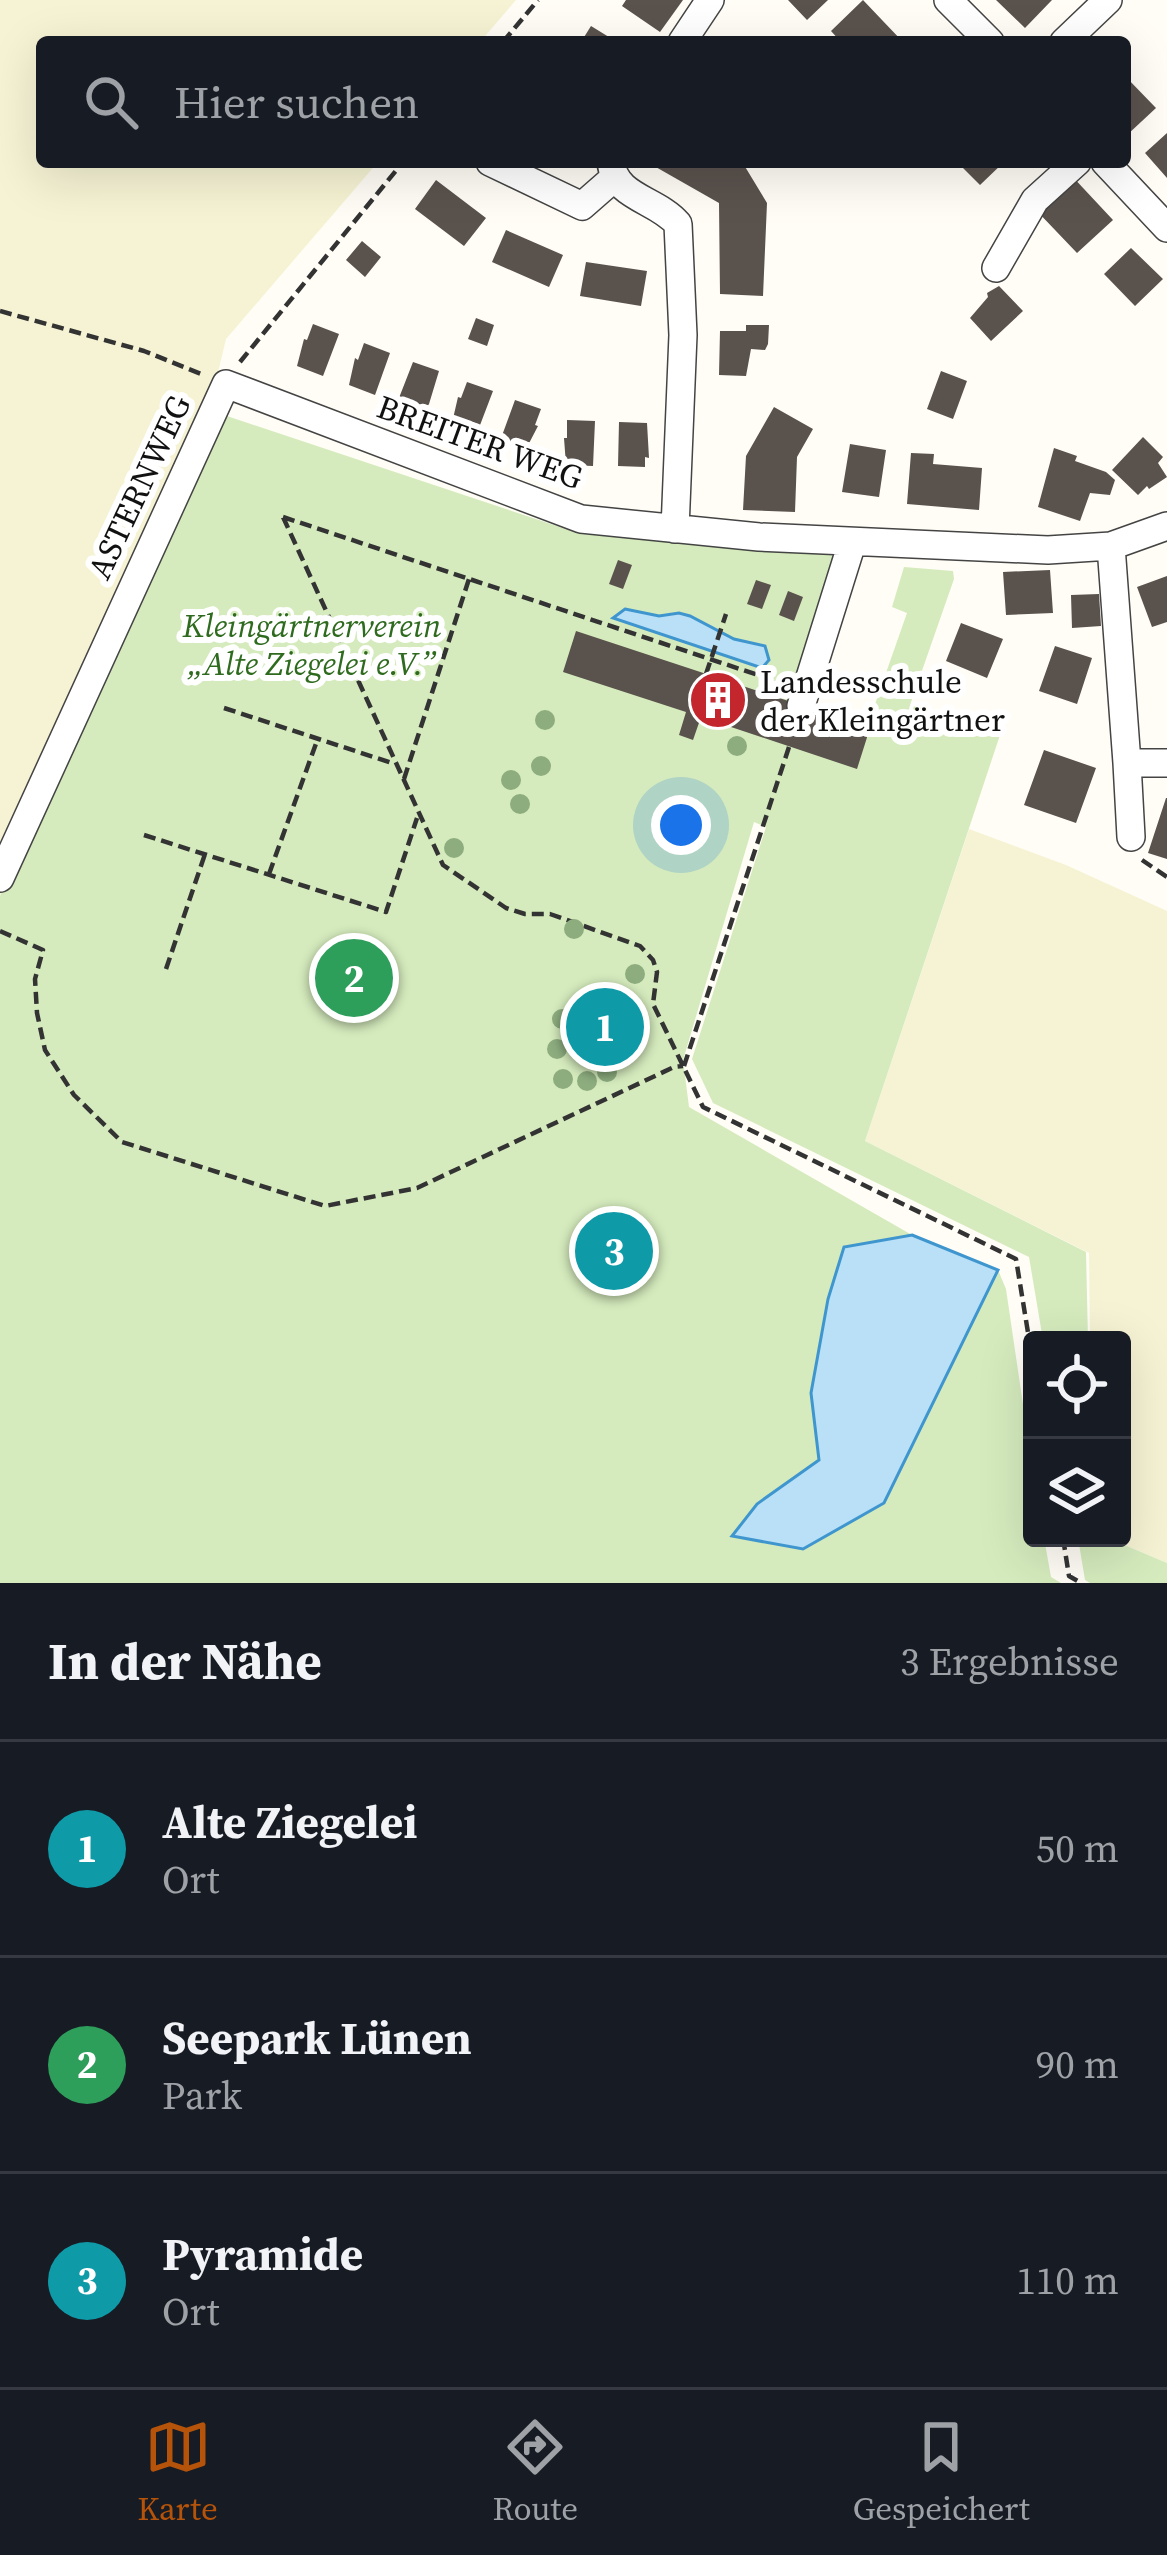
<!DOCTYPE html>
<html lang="de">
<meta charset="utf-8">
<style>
body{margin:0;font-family:"Source Serif 4",serif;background:#20242c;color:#f1f3f6}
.controls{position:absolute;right:36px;bottom:36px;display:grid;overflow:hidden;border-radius:12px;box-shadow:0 12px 48px #0002}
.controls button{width:108px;height:108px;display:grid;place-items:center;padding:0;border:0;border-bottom:3px solid #363941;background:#171b24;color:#f1f3f6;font:60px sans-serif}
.you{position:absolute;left:681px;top:825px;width:42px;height:42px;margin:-30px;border:9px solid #fff;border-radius:50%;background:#1a73e8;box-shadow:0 0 0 18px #1a73e833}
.badge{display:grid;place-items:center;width:78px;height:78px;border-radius:50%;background:#b45309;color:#fff;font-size:39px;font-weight:700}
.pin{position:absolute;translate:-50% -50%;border:6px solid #fff;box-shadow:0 3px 12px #0006}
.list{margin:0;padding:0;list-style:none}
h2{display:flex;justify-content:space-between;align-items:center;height:156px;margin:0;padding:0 48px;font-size:51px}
h2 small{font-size:39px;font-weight:400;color:#9ea1a6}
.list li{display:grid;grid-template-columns:78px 1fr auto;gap:36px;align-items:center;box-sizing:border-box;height:216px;padding:0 48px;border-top:3px solid #363941}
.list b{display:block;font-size:45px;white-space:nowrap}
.list p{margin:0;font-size:39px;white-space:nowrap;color:#9ea1a6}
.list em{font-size:39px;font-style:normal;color:#9ea1a6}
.icon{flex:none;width:66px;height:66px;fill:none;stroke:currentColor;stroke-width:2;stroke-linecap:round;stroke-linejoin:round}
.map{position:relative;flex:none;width:1167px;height:1583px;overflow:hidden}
.search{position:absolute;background:#171b24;box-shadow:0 12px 48px #0002;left:36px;right:36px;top:36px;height:132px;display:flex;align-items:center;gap:30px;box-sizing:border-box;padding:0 42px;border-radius:12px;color:#9ea1a6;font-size:45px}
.sheet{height:804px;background:#171b24}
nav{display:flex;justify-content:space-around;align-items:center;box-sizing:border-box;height:168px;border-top:3px solid #363941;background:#171b24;font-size:33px;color:#9ea1a6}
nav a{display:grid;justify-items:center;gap:6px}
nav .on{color:#b45309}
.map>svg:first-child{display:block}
</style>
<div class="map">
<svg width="1167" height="1583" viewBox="0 0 1167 1583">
<rect width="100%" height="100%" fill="#fffdf5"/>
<path fill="#f6f3d4" d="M0,0H516L480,42H42V162H378L226,339L209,410L0,896Z
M969,829L1066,865L1167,911V1563L1108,1538H1122V1340H1090L1089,1253L865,1141Z"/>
<path fill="#d5ebbd" d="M209,410L581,534L842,556L796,704L867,727L907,613L892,607L904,567L953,571L954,579L910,705L1000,735L865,1141L1086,1252L1088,1340H1043L1029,1257L713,1103L692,1059L766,827L754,822L683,1060L689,1107L912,1235L844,1247L811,1393L819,1460L758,1504L884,1503L998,1270L1006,1289L1032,1466V1538H1044L1051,1577L1061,1583H0V896Z
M1078,1538H1108L1167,1563V1583H1090L1085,1580Z"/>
<path fill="#b9e0f7" stroke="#3f96cf" stroke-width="3" d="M625,609L659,616L679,613L690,616L734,639L765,646L769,660L762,668L613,618Z
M912,1235L998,1270L884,1503L803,1549L732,1536L757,1504L819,1460L811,1393L828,1299L844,1247Z"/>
<path fill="#5a524d" d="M626,0H683L660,32L622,6Z
M788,0H828L807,20Z
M863,0L882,20L903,42H841L831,31Z
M996,0H1052L1025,28Z
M591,26L617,42H581Z
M1125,76L1156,108L1127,135L1125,133Z
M1167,133V178L1145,153Z
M647,162H738L744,165L767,203L763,296L720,294L719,203Z
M957,162H1004L980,185Z
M1070,174L1113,220L1077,253L1034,208Z
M436,180L486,218L464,246L415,209Z
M506,230L563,255L549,287L492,262Z
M362,241L381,257L365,277L346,260Z
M1131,248L1163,279L1135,306L1104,274Z
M586,262L647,271L641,306L580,296Z
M999,286L1023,311L991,341L970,318L988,297L987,293Z
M476,318L494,325L487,346L468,339Z
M313,324L339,334L323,376L297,366L304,339L307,340Z
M746,325H769L768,344L765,350L751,349L746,376L719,375L720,331H746Z
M364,343L390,353L375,395L349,385L355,358L358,360Z
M413,362L439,371L429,404L423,413L397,403Z
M941,371L967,381L953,419L927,409Z
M467,382L493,391L477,433L452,423L458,397L461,398Z
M515,400L541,409L535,425L538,426L525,451L500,441Z
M774,407L813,429L797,457L795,512L743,510L746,456Z
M567,420L595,421L593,466L566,465L564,438H567Z
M619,422L647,423L649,458L645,457V467L618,466Z
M1143,437L1163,457L1158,463L1167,477L1149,489L1147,486L1138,495L1112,470Z
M850,444L886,450L879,497L842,492Z
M1054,448L1077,456L1075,461L1106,472L1115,480L1110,495L1090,493L1080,521L1038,507Z
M911,453L934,454L933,464L982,468L979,510L907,504Z
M618,560L632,565L623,589L609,584Z
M1050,570L1053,613L1006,615L1003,572Z
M1167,576V622L1152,627L1137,587Z
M756,580L771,585L762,609L747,604Z
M788,591L803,597L794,621L779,615Z
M1099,594L1101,626L1072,628L1071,595Z
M961,623L1003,639L987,678L946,661Z
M576,631L870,728L857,769L701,717L693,740L679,735L686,712L563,672Z
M1055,646L1092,658L1077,704L1039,691Z
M888,676L905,681L900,698L882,692Z
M1044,750L1096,768L1076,823L1024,805Z
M1166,798H1167V859L1148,853Z"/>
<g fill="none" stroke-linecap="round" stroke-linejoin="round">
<defs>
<path id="minor" d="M948,0L990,42
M682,42L710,0
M1064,42L1108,0
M490,162L582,206L614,178
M611,162C615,198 657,199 678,224L683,335L675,529
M1105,162L1167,228
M996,268L1035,200L1077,162
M1111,546L1127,763H1167
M801,706L852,543
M1127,763L1131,837
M0,878L226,384L581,519L759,537L1048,550L1111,546L1167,526"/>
</defs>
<use href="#minor" stroke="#444" stroke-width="30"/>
<path stroke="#333" stroke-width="4.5" stroke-dasharray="12 6" stroke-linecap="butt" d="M503,42L538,0
M0,311L144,351L201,374
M240,362L403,162
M283,517L443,865L506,908L525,914H550L640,946L653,960L657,972L653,1004L703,1107L1016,1259L1032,1357
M283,517L779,682
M706,674L726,614
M224,708L395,764
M404,779L469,579
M144,835L386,912L417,818
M1142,860L1167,877
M269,874L318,738
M0,931L43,950L35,979L37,1013L45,1050L74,1095L122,1142L325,1206L417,1188L674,1067L683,1066
M166,969L205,854
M684,1066L789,747
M1063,1538L1069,1576L1081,1583"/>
<use href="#minor" stroke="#fff" stroke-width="27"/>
</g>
<g fill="#8dad7f">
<circle cx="545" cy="720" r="10"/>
<circle cx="737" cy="746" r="10"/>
<circle cx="541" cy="766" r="10"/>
<circle cx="511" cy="780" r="10"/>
<circle cx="520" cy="804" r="10"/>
<circle cx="454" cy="848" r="10"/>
<circle cx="574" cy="929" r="10"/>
<circle cx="635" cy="974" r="10"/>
<circle cx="597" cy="1011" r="10"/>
<circle cx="562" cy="1019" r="10"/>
<circle cx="630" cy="1021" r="10"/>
<circle cx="557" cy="1049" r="10"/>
<circle cx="607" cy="1072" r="10"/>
<circle cx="563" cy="1079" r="10"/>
<circle cx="587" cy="1081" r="10"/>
</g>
<defs>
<symbol id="building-disc" viewBox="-11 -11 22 22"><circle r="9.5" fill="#c4262e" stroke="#fff"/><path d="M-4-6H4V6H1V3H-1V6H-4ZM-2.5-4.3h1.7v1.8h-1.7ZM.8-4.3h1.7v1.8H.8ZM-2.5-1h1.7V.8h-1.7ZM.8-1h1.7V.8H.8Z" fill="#fff"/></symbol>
</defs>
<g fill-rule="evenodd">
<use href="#building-disc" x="685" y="667" width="66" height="66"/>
</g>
<g text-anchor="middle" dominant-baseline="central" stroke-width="12" stroke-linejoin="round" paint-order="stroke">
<g font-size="33" fill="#111" stroke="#fff">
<text transform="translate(480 442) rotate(20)">BREITER WEG</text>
<text transform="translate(139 487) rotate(-65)">ASTERNWEG</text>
</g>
<g font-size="33" font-style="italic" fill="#2f6b1f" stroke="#fff">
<text x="312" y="625">Kleingärtnerverein<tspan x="312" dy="38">„Alte Ziegelei e.V.”</tspan></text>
</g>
<g font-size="33" fill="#111" stroke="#fff" text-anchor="start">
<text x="760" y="681">Landesschule<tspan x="760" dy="38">der Kleingärtner</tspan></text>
</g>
</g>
</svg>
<div class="controls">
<button><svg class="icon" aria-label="locate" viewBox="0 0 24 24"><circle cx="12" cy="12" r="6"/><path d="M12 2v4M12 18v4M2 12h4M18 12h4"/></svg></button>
<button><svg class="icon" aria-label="layers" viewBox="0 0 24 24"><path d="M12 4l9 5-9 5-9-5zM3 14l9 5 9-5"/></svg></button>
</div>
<div class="you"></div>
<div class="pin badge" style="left:605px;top:1027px;background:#0f9aa8">1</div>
<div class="pin badge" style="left:354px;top:978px;background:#2e9e5b">2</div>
<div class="pin badge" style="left:614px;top:1251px;background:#0f9aa8">3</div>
<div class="search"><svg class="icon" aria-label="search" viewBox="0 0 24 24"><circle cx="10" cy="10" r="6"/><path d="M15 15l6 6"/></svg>Hier suchen</div>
</div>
<section class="sheet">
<h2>In der Nähe<small>3 Ergebnisse</small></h2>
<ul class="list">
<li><span class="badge" style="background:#0f9aa8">1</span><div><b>Alte Ziegelei</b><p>Ort</p></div><em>50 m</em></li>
<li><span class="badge" style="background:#2e9e5b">2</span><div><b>Seepark Lünen</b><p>Park</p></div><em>90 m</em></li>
<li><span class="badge" style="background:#0f9aa8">3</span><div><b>Pyramide</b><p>Ort</p></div><em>110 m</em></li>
</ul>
</section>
<nav>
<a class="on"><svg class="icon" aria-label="map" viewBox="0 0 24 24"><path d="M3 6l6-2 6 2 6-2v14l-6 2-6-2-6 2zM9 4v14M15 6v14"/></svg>Karte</a>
<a><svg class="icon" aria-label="directions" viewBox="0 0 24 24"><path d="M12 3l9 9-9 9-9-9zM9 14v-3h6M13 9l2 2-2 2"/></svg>Route</a>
<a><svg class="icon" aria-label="saved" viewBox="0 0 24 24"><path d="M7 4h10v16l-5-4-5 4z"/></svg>Gespeichert</a>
</nav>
